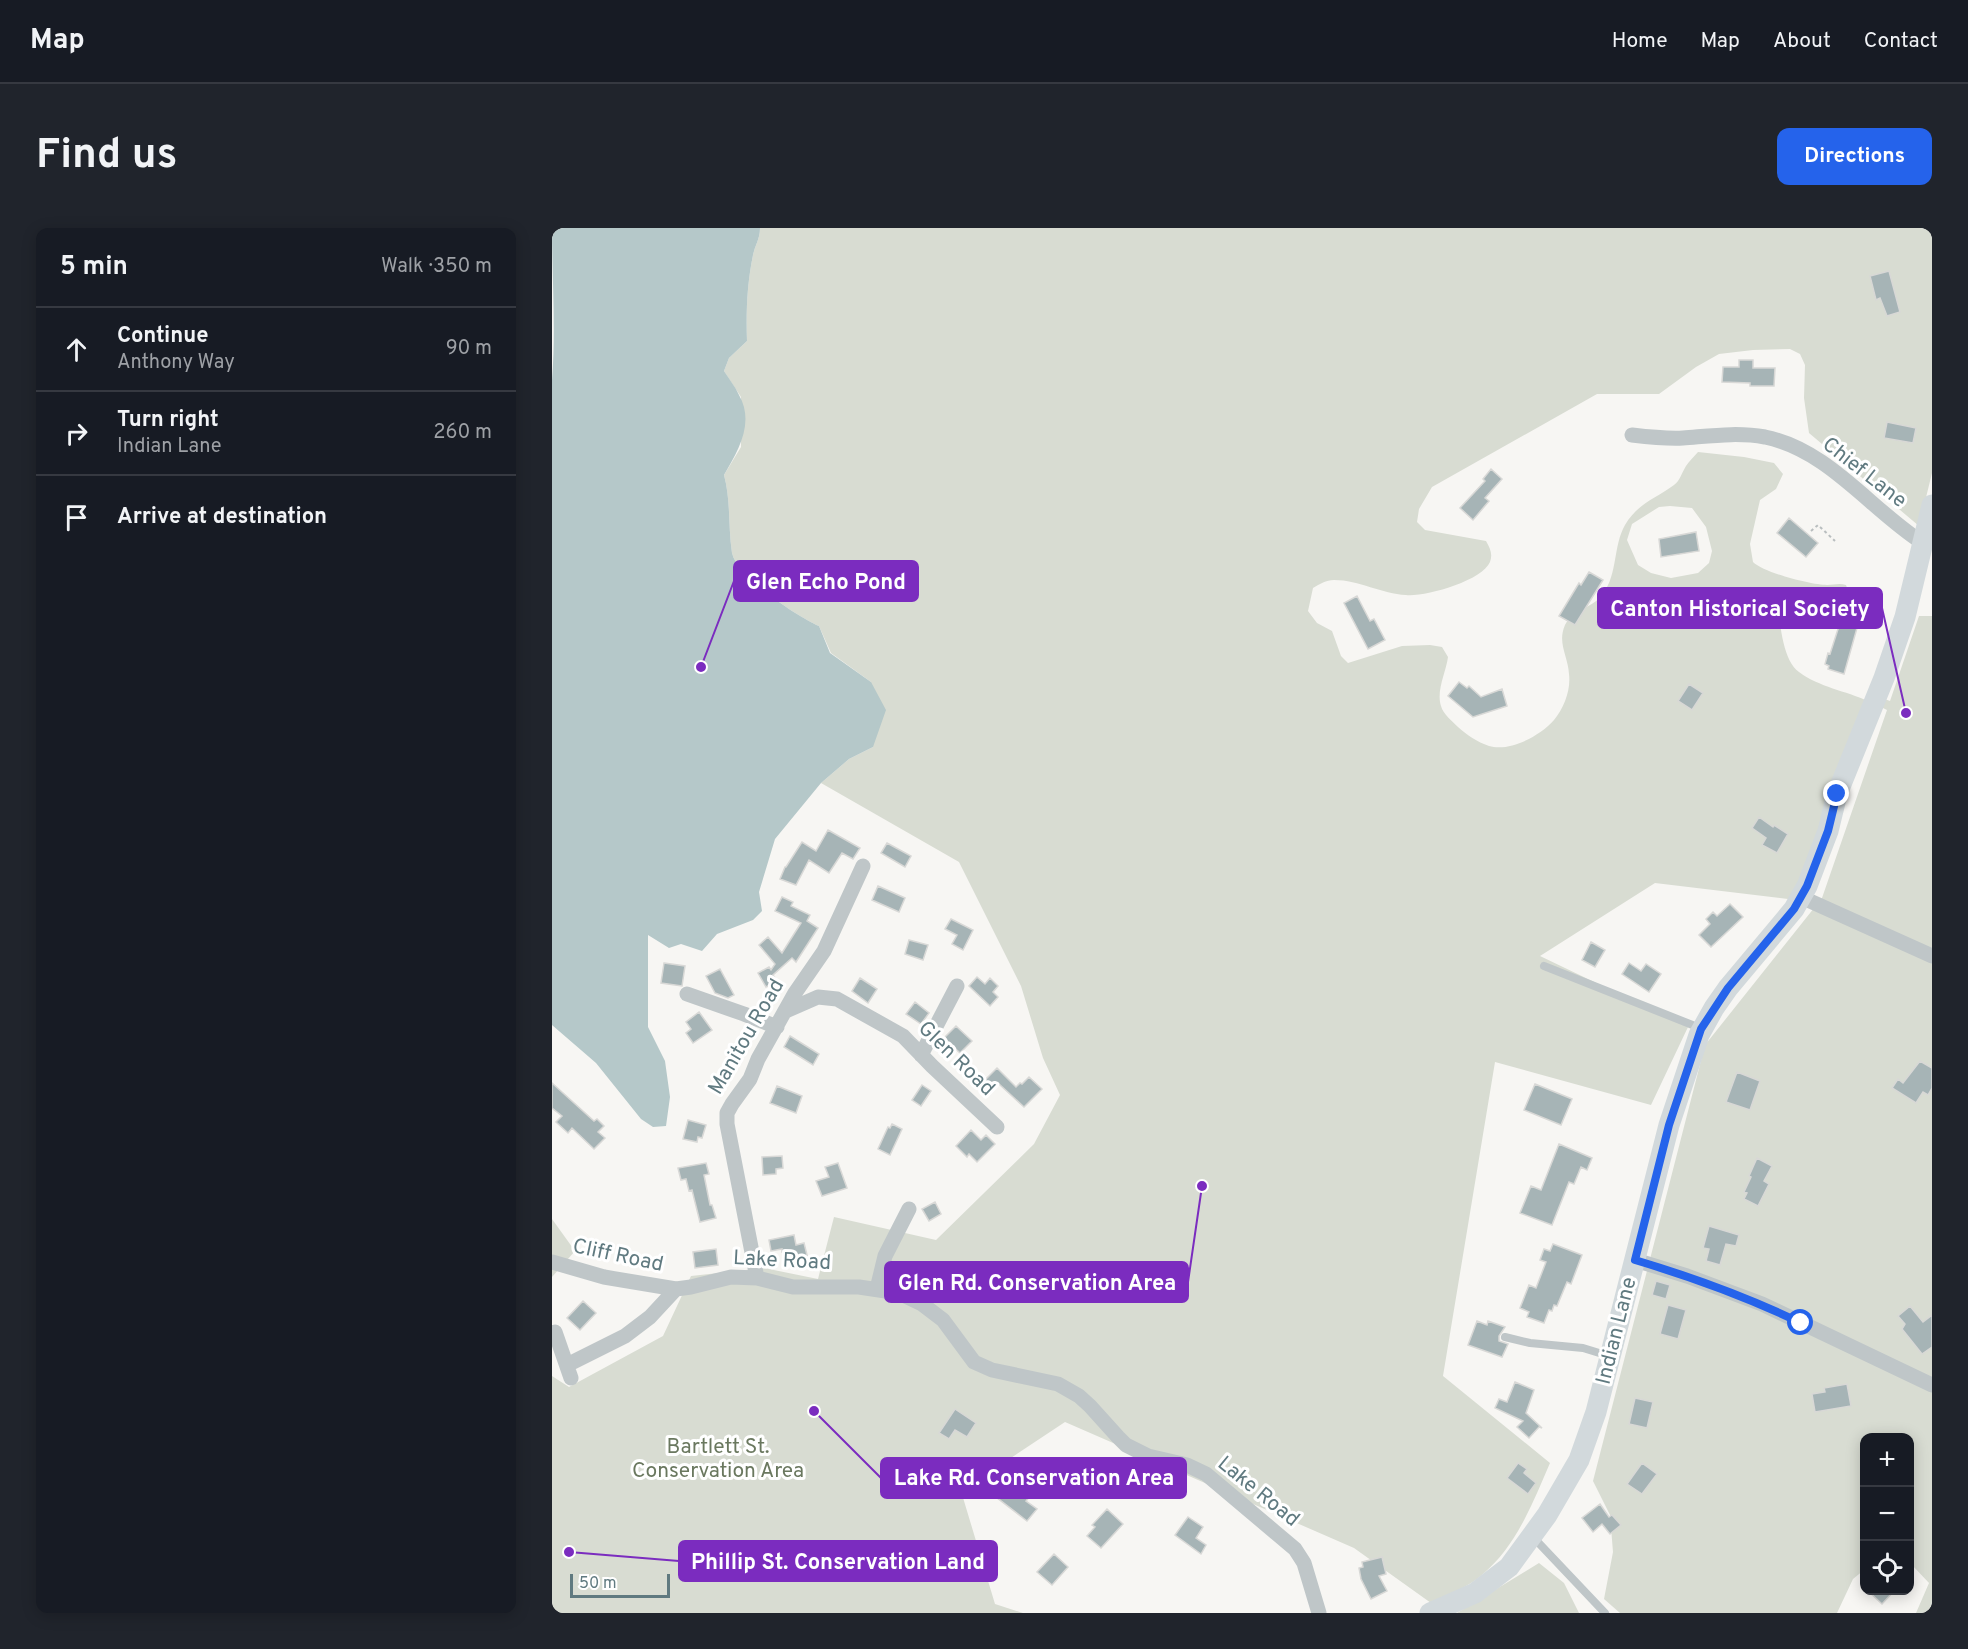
<!DOCTYPE html>
<meta charset="utf-8">
<style>
body{margin:0;font-family:Overpass,sans-serif;background:#20242c;color:#f1f3f6}
.controls{position:absolute;right:18px;bottom:18px;display:grid;overflow:hidden;border-radius:12px;box-shadow:0 3px 15px #0003}
.controls button{width:54px;height:54px;display:grid;place-items:center;padding:0;border:0;border-bottom:2px solid #363941;background:#171b24;color:#f1f3f6;font:30px sans-serif}
.scale{position:absolute;left:18px;bottom:15px;width:100px;box-sizing:border-box;padding-left:6px;border:3px solid #607a80;border-top:0;font-size:16px;line-height:21px;white-space:nowrap;color:#607a80;-webkit-text-stroke:4px #fff;paint-order:stroke}
.stop{position:absolute;width:18px;height:18px;margin:-14px;border:4px solid #2563eb;border-radius:50%;background:#fff}
.stop.end{background:#2563eb;border-color:#fff;box-shadow:0 2px 6px #0008}
.list{margin:0;padding:0;list-style:none}
h2{display:flex;justify-content:space-between;align-items:center;height:78px;margin:0;padding:0 24px;font-size:26px}
h2 small{font-size:20px;font-weight:400;color:#9ea1a6}
.list li{display:grid;grid-template-columns:39px 1fr auto;gap:18px;align-items:center;box-sizing:border-box;height:84px;padding:0 24px;border-top:2px solid #363941}
.list b{display:block;font-size:22px;white-space:nowrap}
.list p{margin:0;font-size:20px;white-space:nowrap;color:#9ea1a6}
.list em{font-size:20px;font-style:normal;color:#9ea1a6}
.icon{flex:none;width:33px;height:33px;fill:none;stroke:currentColor;stroke-width:2;stroke-linecap:round;stroke-linejoin:round}
.map{position:relative;flex:none;width:1380px;height:1385px;overflow:hidden;border-radius:12px}
header{display:flex;align-items:center;gap:36px;box-sizing:border-box;height:84px;padding:0 30px;background:#171b24;border-bottom:2px solid #363941}
header strong{font-size:28px}
nav{display:flex;gap:33px;margin-inline-start:auto;font-size:21px}
.intro{display:flex;align-items:center;justify-content:space-between;box-sizing:border-box;height:144px;padding:0 36px}
h1{margin:0;font-size:42px}
.button{padding:15px 27px;border-radius:12px;background:#2563eb;color:#fff;font-size:21px;font-weight:700}
main{display:flex;gap:36px;padding:0 36px}
aside{flex:1;background:#171b24;border-radius:12px;box-shadow:0 3px 15px #0003}
.map>svg:first-child{display:block}
</style>
<header>
<strong>Map</strong>
<nav><a>Home</a><a>Map</a><a>About</a><a>Contact</a></nav>
</header>
<div class="intro"><h1>Find us</h1><a class="button">Directions</a></div>
<main>
<aside>
<h2>5 min<small>Walk · 350 m</small></h2>
<ul class="list">
<li><svg class="icon" aria-label="ahead" viewBox="0 0 24 24"><path d="M12 20V5M6 11l6-6 6 6"/></svg><div><b>Continue</b><p>Anthony Way</p></div><em>90 m</em></li>
<li><svg class="icon" aria-label="right" viewBox="0 0 24 24"><path d="M7 20v-9h11M14 6l5 5-5 5"/></svg><div><b>Turn right</b><p>Indian Lane</p></div><em>260 m</em></li>
<li><svg class="icon" aria-label="arrive" viewBox="0 0 24 24"><path d="M6 21V4h12l-3 4 3 4H6"/></svg><div><b>Arrive at destination</b></div></li>
</ul>
</aside>
<div class="map">
<svg width="1380" height="1385" viewBox="0 0 1380 1385">
<rect width="100%" height="100%" fill="#f7f6f3"/>
<path fill="#d8dcd2" fill-rule="evenodd" d="M208,0H1380V245L1367,298L1257,205L1252,170L1253,137L1248,126L1238,121L1201,122L1167,126L1144,139L1107,166H1045L880,259L867,281L865,294L873,302L934,313C938,320 941,326 938,334C930,353 873,369 854,367C830,366 807,352 782,352C774,352 768,356 761,360L756,383L765,395L780,403L789,428L796,435L850,418L878,417L890,419L896,429C894,444 884,463 889,478C891,486 900,493 906,499C915,507 925,514 937,518C958,524 988,508 1002,492C1012,480 1019,462 1017,446C1016,428 1005,415 1013,397C1021,382 1042,379 1051,366C1066,345 1061,318 1073,297C1086,275 1103,271 1122,257C1128,253 1130,244 1134,238C1137,233 1142,229 1146,224L1192,229L1222,235L1231,246L1224,261L1208,272L1198,316L1201,334C1212,345 1260,357 1275,357C1282,357 1287,355 1294,357C1300,372 1288,381 1276,388L1269,387L1263,373L1254,365H1225C1227,386 1229,431 1247,444C1267,459 1294,463 1316,473L1244,672L1103,655L988,728L1136,799L1099,877L943,834L891,1148L998,1235C981,1274 965,1317 931,1346C916,1359 897,1367 879,1375L802,1320L513,1194L409,1263L443,1376L471,1385H0V1148L17,1159L111,1108L139,1048L212,1040L266,1051L282,989L384,1012L482,916L508,867L491,830L469,758L407,634L269,555L297,531L321,519L319,454L279,425L267,398C245,388 185,349 180,325C176,299 179,273 172,247L189,219V169L172,143L177,130L195,113C194,84 195,56 201,27C203,17 208,11 208,0ZM1118,278L1140,280L1154,299L1160,323L1157,335L1146,345L1119,350L1099,345L1086,337L1075,312L1080,296L1107,279Z
M1367,388H1380V1385H1364L1377,1355L1360,1337H1358V1210H1312V1342L1301,1351L1285,1385H1068L1052,1371L1061,1324L1058,1287L1041,1253L1153,817L1270,670L1335,482L1329,479L1330,470L1338,473Z
M0,991L23,1023L0,1049Z
M987,1335L1012,1355L1027,1385H905Z"/>
<path fill="#b5c8c9" d="M0,0H208C208,11 203,17 201,27C195,56 194,84 195,113L177,130L172,143C177,151 183,158 187,167C203,195 186,223 172,247C179,273 176,299 180,325C185,349 245,388 267,398L278,425L319,454L334,482L321,519L297,531L269,555L223,611L207,664L210,683L201,692L165,706L150,723L129,716L117,720L96,707V799L113,833L118,869L114,898L101,899L89,891L44,835L0,797V152C4,102 0,50 0,0Z"/>
<path fill="#a6b4b6" stroke="#d8d8d6" stroke-width="1.5" d="M1337,43L1348,84L1335,88L1328,70L1324,72L1318,48Z
M1187,132H1201V140H1223L1222,158H1198V155L1170,154L1171,139H1187Z
M1335,194L1364,200L1361,215L1332,210Z
M939,241L950,251L933,270L937,273L921,292L908,280L933,253L931,251Z
M1237,290L1266,315L1254,329L1225,305Z
M1144,304L1147,323L1109,329L1107,311Z
M1037,344L1051,352L1023,397L1007,388L1027,355L1029,357Z
M805,368L818,393L822,391L833,412L816,421L792,375Z
M1288,395L1305,400L1292,446L1276,441L1277,438L1273,436L1276,425L1278,426Z
M907,454L915,460L917,458L929,469L950,461L955,478L921,489L896,468Z
M1137,456L1151,465L1140,482L1126,473Z
M1207,589L1221,599L1222,597L1236,606L1225,625L1210,617L1214,610L1200,600Z
M276,602L308,620L301,631L290,625L277,645L257,632L244,657L228,651L233,639H234L250,614L264,623Z
M335,615L359,628L353,639L329,625Z
M326,658L353,670L347,684L320,672Z
M230,669L241,674L239,678L258,687L255,693L266,700L244,734L240,730L221,747L225,753L214,759L206,745L217,739L219,742L223,736L207,717L216,709L230,725L249,695L223,683Z
M1178,676L1191,689L1159,719L1147,707L1158,696L1154,691L1161,684L1165,688Z
M399,691L421,702L411,722L400,716L405,707L393,701Z
M357,712L376,717L371,732L353,726Z
M1039,714L1053,722L1043,739L1030,732Z
M112,735L133,738L130,758L109,755Z
M1077,735L1089,743L1094,736L1109,746L1097,764L1070,746Z
M168,741L182,767L176,770L163,765L154,748Z
M425,749L433,756L438,750L446,758L441,764L446,769L438,778L417,758Z
M308,750L325,761L316,775L300,763Z
M363,774L377,785L369,796L354,786Z
M147,784L160,802L141,815L134,805L139,801L134,794Z
M404,798L420,813L408,825L392,810Z
M238,808L267,826L261,837L232,819Z
M1368,833L1380,840V860L1376,867L1371,864L1364,875L1340,860L1346,851L1351,855Z
M445,840L464,859L468,855L470,856L477,849L490,861L472,879L447,856L438,865L429,856Z
M1185,844L1208,853L1198,882L1174,874Z
M0,855L42,893L45,891L52,898L46,904L53,910L42,921L20,900L16,905L4,894L10,888L0,880Z
M983,856L1020,871L1009,897L972,882Z
M370,857L379,863L369,878L360,872Z
M225,858L250,868L244,885L218,875Z
M136,892L154,897L150,910L146,909L145,914L131,911Z
M340,896L350,901L338,927L326,921L336,899L338,900Z
M419,902L429,912L434,907L443,916L425,934L417,926L415,929L404,918Z
M1007,916L1040,930L1035,942L1029,939L1022,956L1017,954L1000,997L968,985L979,958L989,962Z
M230,928L231,940L224,941V946L211,947L210,929Z
M1205,930L1220,938L1212,953L1217,956L1206,978L1192,971L1195,965L1192,964L1199,949L1197,948Z
M154,935L157,946L152,947L158,977H160L164,990L148,994L140,962L137,963L134,951L129,952L126,940Z
M286,935L295,960L270,968L264,953L277,949L273,939Z
M383,974L389,986L377,993L370,981Z
M1157,998L1187,1007L1184,1018L1174,1016L1168,1037L1154,1033L1157,1021L1151,1020Z
M242,1007L244,1017L252,1015L256,1031L239,1035L237,1023L230,1024V1021L219,1023L217,1012Z
M1001,1016L1030,1027L1019,1056L1015,1054L1005,1078L1002,1077L1000,1083L997,1082L992,1095L975,1089L977,1084L968,1080L977,1057L984,1060L994,1034L988,1032L992,1021L998,1023Z
M164,1021L166,1037L143,1040L141,1024Z
M1104,1053L1118,1057L1114,1071L1100,1067Z
M31,1073L44,1085L28,1102L15,1090Z
M1116,1077L1134,1082L1126,1111L1108,1106Z
M1358,1078L1371,1094L1380,1087V1119L1370,1126L1350,1101L1353,1096L1346,1088Z
M925,1093L935,1097L936,1093L953,1099L947,1108V1113L956,1116L950,1129L916,1117Z
M963,1154L982,1162L974,1185L990,1200L987,1199L977,1210L965,1199L971,1193L943,1180L947,1171L955,1174Z
M1295,1156L1299,1178L1263,1184L1260,1166L1273,1164L1272,1160Z
M1083,1170L1101,1174L1095,1200L1077,1196Z
M403,1181L424,1195L415,1209L403,1202L397,1211L387,1205Z
M966,1235L975,1241L972,1245L984,1255L976,1266L955,1250Z
M1090,1235L1105,1246L1090,1266L1075,1256Z
M451,1245L480,1266L474,1273L485,1281L475,1293L431,1259L439,1249L445,1254Z
M1048,1276L1057,1289L1060,1287L1069,1297L1058,1306L1050,1296L1041,1304L1030,1290Z
M555,1281L571,1296L549,1320L535,1308L543,1299L540,1297Z
M636,1289L651,1299L644,1310L654,1317L649,1326L623,1307Z
M502,1326L516,1339L500,1357L485,1344Z
M830,1329L834,1346L827,1348L835,1363L819,1371L809,1351L807,1340L811,1339L810,1334Z
M1315,1362H1343L1330,1376Z"/>
<g fill="none" stroke-linecap="round" stroke-linejoin="round">
<path stroke="#b9bebf" stroke-width="2" stroke-dasharray="3 3" stroke-linecap="butt" d="M1259,303L1266,297L1283,313"/>
<path stroke="#bfc6c8" stroke-width="8" d="M992,738L1148,800
M953,1109L978,1115L1031,1120L1057,1128
M981,1309L1053,1385"/>
<path stroke="#bfc6c8" stroke-width="15" d="M1080,207C1097,209 1114,211 1131,210C1158,208 1185,204 1213,209C1277,222 1319,282 1371,315L1378,313
M1249,669L1380,728
M135,766L192,786L225,799
M234,783L266,769L285,771L351,808L380,838L445,899
M369,827L405,758
M1083,1032L1135,1048L1210,1076L1380,1157
M0,1034L52,1049L124,1061L139,1059L179,1049L205,1050L241,1059H307L347,1065L370,1076L391,1092L422,1134L440,1142L506,1156L527,1168L538,1178L566,1209L574,1217L596,1228L635,1237L654,1246L743,1321L752,1335L767,1385
M205,1050L175,896V885L180,876L198,851L206,831L243,765L272,723L311,638
M325,1061L333,1028L357,981
M3,1104L19,1150
M15,1137L73,1108L98,1089L124,1061"/>
<path stroke="#d2d9dc" stroke-width="21" d="M878,1385L923,1365L957,1339L995,1287L1027,1232L1044,1184L1117,897L1147,807L1162,780L1176,760L1242,681L1255,658L1276,603L1285,566L1332,450L1353,389L1380,277"/>
</g>
<g fill="none" stroke-linecap="round" stroke-linejoin="round">
<path stroke="#2563eb" stroke-width="8" d="M1249,1095C1195,1069 1140,1049 1083,1032L1117,897L1149,801L1176,760L1242,681L1255,658L1276,603L1285,566"/>
</g>
<g text-anchor="middle" dominant-baseline="central" stroke-width="6" stroke-linejoin="round" paint-order="stroke">
<g font-size="21" fill="#607a80" stroke="#fff">
<text transform="translate(1312 245) rotate(38)">Chief Lane</text>
<text transform="translate(195 809) rotate(-60)">Manitou Road</text>
<text transform="translate(404 831) rotate(44)">Glen Road</text>
<text transform="translate(66 1028) rotate(12)">Cliff Road</text>
<text transform="translate(230 1033) rotate(3)">Lake Road</text>
<text transform="translate(1065 1103) rotate(-76)">Indian Lane</text>
<text transform="translate(706 1264) rotate(39)">Lake Road</text>
</g>
<g font-size="21" fill="#6a785f" stroke="#fff">
<text x="166" y="1219">Bartlett St.<tspan x="166" dy="24">Conservation Area</tspan></text>
</g>
</g>
<path fill="none" stroke="#7b2cbf" stroke-width="2" d="M149 439L182 353M1354 485L1330 380M650 958L636 1054M262 1183L329 1250M17 1324L127 1333"/>
<g fill="#7b2cbf" stroke="#fff" stroke-width="2">
<circle cx="149" cy="439" r="6"/>
<circle cx="1354" cy="485" r="6"/>
<circle cx="650" cy="958" r="6"/>
<circle cx="262" cy="1183" r="6"/>
<circle cx="17" cy="1324" r="6"/>
</g>
<g fill="#7b2cbf" stroke="#7b2cbf" stroke-width="2">
<rect x="182" y="333" width="184" height="40" rx="6"/>
<rect x="1046" y="360" width="284" height="40" rx="6"/>
<rect x="333" y="1034" width="303" height="40" rx="6"/>
<rect x="329" y="1230" width="305" height="40" rx="6"/>
<rect x="127" y="1313" width="318" height="40" rx="6"/>
</g>
<g font-size="22" text-anchor="middle" font-weight="bold" fill="#fff">
<text x="274" y="361">Glen Echo Pond</text>
<text x="1188" y="388">Canton Historical Society</text>
<text x="485" y="1062">Glen Rd. Conservation Area</text>
<text x="482" y="1257">Lake Rd. Conservation Area</text>
<text x="286" y="1341">Phillip St. Conservation Land</text>
</g>
</svg>
<div class="controls">
<button>+</button>
<button>−</button>
<button><svg class="icon" aria-label="locate" viewBox="0 0 24 24"><circle cx="12" cy="12" r="6"/><path d="M12 2v4M12 18v4M2 12h4M18 12h4"/></svg></button>
</div>
<div class="scale">50 m</div>
<div class="stop" style="left:1249px;top:1095px"></div>
<div class="stop end" style="left:1285px;top:566px"></div>
</div>
</main>
